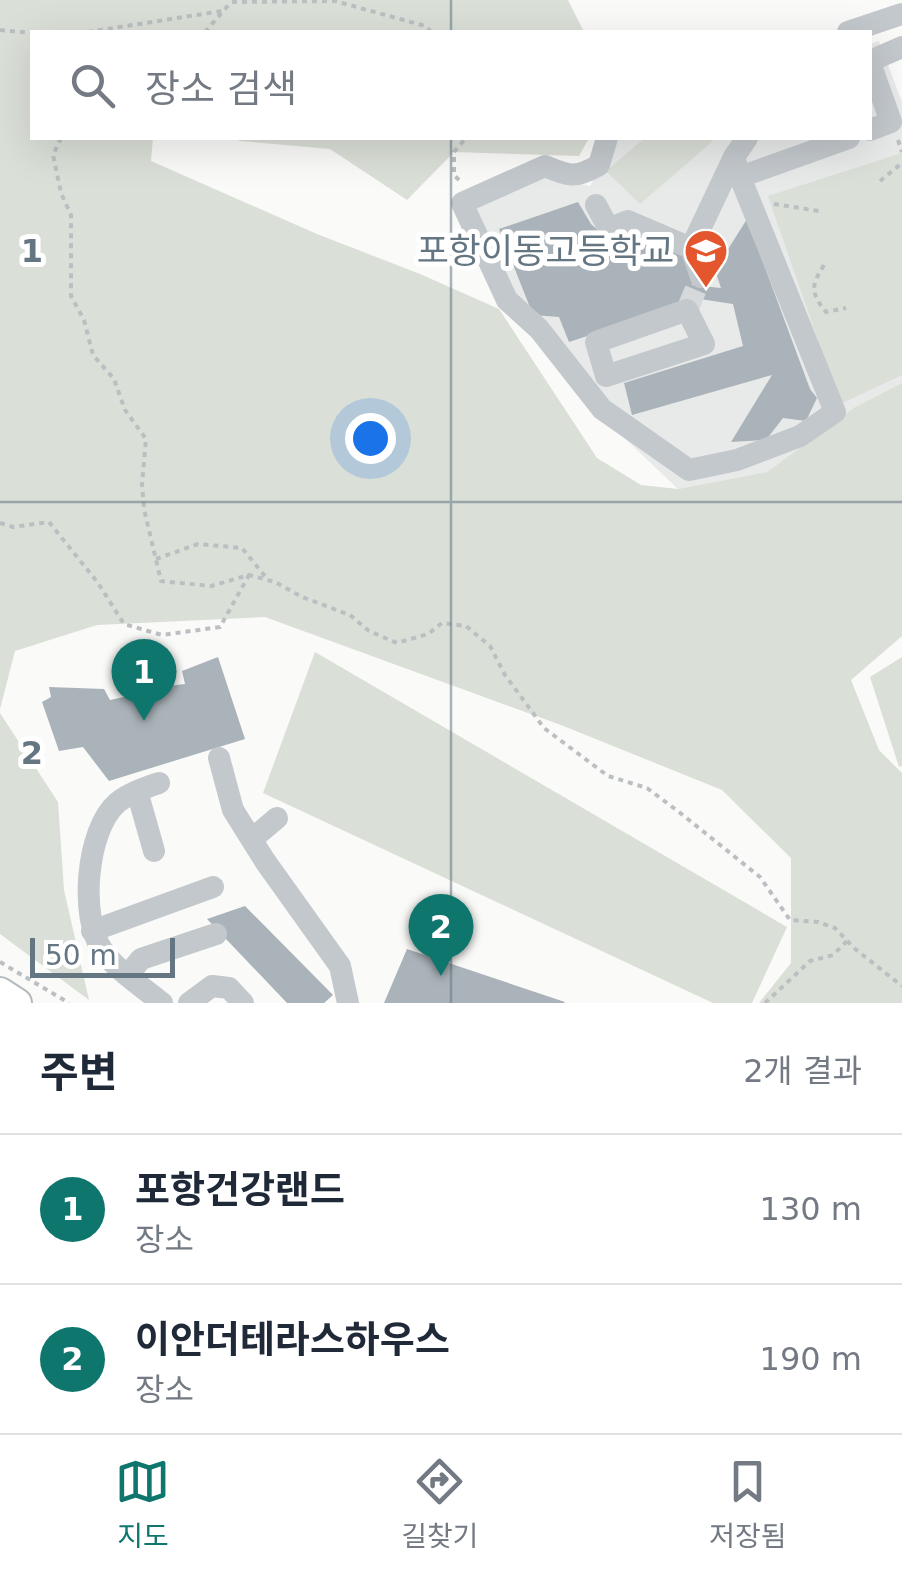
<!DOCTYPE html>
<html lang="ko">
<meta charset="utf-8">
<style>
body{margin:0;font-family:"DejaVu Sans","Noto Sans KR",sans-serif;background:#f2f2f3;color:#1f2937}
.scale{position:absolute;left:30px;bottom:25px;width:145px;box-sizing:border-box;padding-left:10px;border:5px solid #657683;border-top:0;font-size:28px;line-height:35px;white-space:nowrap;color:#657683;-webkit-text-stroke:8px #fff;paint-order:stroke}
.you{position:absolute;left:370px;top:438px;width:35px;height:35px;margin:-25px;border:8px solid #fff;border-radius:50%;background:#1a73e8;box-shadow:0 0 0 15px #1a73e833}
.badge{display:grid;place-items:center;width:65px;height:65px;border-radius:50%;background:#0f766e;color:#fff;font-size:32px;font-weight:700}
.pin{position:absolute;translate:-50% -82px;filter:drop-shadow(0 2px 5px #0008)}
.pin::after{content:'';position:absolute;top:52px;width:35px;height:30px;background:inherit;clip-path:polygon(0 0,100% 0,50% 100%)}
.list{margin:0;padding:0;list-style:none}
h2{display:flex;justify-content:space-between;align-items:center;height:130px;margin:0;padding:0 40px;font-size:42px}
h2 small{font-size:32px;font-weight:400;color:#747a83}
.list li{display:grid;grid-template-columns:65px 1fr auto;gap:30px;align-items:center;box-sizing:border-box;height:150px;padding:0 40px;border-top:2px solid #e0e1e3}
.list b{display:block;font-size:38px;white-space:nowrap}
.list p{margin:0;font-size:32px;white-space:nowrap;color:#747a83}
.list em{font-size:32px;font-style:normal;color:#747a83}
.icon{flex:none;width:55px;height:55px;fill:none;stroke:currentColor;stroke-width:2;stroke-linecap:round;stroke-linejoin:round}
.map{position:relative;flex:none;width:902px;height:1003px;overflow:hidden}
.search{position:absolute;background:#fff;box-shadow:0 10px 40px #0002;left:30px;right:30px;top:30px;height:110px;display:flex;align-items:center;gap:25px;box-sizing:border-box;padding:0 35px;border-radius:0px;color:#747a83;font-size:38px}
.sheet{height:430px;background:#fff}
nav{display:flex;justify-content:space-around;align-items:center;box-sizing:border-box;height:140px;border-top:2px solid #e0e1e3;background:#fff;font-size:28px;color:#747a83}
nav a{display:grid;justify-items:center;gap:5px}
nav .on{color:#0f766e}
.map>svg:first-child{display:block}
</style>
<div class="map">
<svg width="902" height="1003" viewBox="0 0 902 1003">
<rect width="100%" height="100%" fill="#fafaf8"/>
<path fill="#e8e9e9" d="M879,41L902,102V383L855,407L767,472L678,489L598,413L524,321L472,206L546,177L590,186L615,138H870V44Z"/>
<path fill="#dadfd7" d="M0,0H568L584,32H32V138H153L151,161L317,234L420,274L499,309L597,458L641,485L678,489L767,472L855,407L902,383V636L851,680L879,750L902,773V1003H759L791,963V858L722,790L561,725L265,617L97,625L15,651L0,709Z
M228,138H589L579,156L454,152L407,200L330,149L241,141Z
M645,138H708L713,141L640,204L606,171Z
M902,153V375L840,404L768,196Z
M315,652L787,927L752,1003H713L263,793Z
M902,657V766L899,767L870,677Z
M0,713L58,802L64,890L89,1000L0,934Z"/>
<path fill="#aab3b9" d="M578,202L591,224L604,236L622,245H650L694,257L692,285L721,288L715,270L747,219L810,389L817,398L806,421L783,418L766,440L731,442L772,375L632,415L624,383L743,346L733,304L700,299L569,342L559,317L533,315L499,229Z
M218,657L245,739L109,781L83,747L59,751L42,702L51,697L49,687L104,689L110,700L124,697V665L139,663L160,667L168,686L185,684L182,671Z
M245,906L333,995L324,1003H287L207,919Z
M407,949L565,1002L564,1003H384Z"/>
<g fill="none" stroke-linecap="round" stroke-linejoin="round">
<path stroke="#d5d9db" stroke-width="22" stroke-dasharray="22 11" stroke-linecap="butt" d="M687,310L701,277"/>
<defs>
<path id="major" d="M0,992L17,1003"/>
</defs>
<use href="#major" stroke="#b5babe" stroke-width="32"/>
<path stroke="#bbbfc2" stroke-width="4" stroke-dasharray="5 5" stroke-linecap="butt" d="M232,2L335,1L425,26L431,32
M0,30L32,33
M88,32L222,11
M205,32L231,2
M61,138L53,155L61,193L71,215V296L84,320L93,355L114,379L125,410L146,439L142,484L144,509L161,581L211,586L249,575L275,582L302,597L350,615L369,631L397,643L428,634L442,623L466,626L490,646L505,675L544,728L608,776L647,788L679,812L760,877L790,920L818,922L835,928L854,948L902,986
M898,140L902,152
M459,180L454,175V152L466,138
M880,181L902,163
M774,204L819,211
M824,265C811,286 810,292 826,312L846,308
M0,523L13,527L49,522L98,583L124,624L162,635L220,627L249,575
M156,559L198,544L242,548L268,580
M0,962L69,1003
M765,1003L810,961L833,955L847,941"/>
<path stroke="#c3c8cc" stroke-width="22" d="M848,32L902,14
M870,61L902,47
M870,63L891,122L870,130
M607,138L599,165C575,179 569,176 545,166L462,203L507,300L539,329L602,409L689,470L737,460L800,436L835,412L740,177L734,157
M740,177L849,138
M596,205L609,229L628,221L691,248
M701,277L691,248L734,157L747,138
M687,310L704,344L606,376L596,342Z
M219,758L233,810L265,861L340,966L348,1003
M159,783C145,788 129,793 117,803C86,830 79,919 103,951C116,970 144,988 162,1003
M137,791L154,851
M252,839L277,818
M92,931L213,887
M128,975L141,959L216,934
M189,1003L212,986L229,988L243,1003"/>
<use href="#major" stroke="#fff" stroke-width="28"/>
</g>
<path fill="none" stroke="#657683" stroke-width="2.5" stroke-opacity="0.55" d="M451,0V32M451,138V1003M0,502H902"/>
<defs>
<symbol id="school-pin" viewBox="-11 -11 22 30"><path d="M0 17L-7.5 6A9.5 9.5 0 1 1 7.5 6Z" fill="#e4572e" stroke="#fff"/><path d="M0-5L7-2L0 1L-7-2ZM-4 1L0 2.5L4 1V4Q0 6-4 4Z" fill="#fff"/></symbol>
</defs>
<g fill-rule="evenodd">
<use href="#school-pin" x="681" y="226" width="50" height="68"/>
</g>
<g text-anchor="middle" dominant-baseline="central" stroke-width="10" stroke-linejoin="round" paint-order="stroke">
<g font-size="35" fill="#657683" stroke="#fff" text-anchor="end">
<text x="674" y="251">포항이동고등학교</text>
</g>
</g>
<g font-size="32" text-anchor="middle" font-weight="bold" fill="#657683" stroke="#fff" stroke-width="10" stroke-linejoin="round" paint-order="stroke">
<text x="32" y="262">1</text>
<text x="32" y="764">2</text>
</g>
</svg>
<div class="scale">50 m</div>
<div class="you"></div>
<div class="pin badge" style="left:144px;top:721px">1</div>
<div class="pin badge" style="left:441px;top:976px">2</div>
<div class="search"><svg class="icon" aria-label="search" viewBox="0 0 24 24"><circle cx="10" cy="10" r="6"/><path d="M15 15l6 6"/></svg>장소 검색</div>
</div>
<section class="sheet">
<h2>주변<small>2개 결과</small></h2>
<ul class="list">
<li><span class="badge">1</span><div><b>포항건강랜드</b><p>장소</p></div><em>130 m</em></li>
<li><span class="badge">2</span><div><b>이안더테라스하우스</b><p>장소</p></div><em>190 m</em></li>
</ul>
</section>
<nav>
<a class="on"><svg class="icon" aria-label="map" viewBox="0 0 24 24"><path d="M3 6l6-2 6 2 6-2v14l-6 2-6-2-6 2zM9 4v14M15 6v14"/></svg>지도</a>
<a><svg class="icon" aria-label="directions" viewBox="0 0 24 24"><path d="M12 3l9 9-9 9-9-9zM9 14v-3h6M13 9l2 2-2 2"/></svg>길찾기</a>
<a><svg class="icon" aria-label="saved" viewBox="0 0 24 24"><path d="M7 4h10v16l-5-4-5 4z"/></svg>저장됨</a>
</nav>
